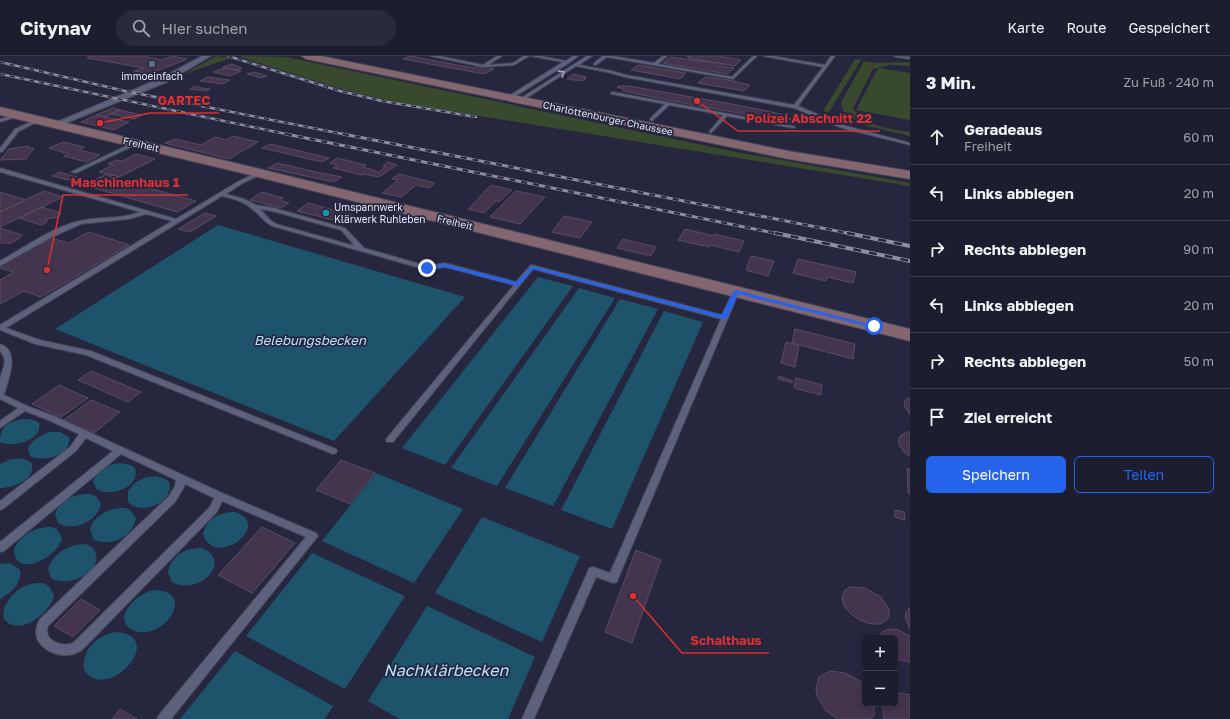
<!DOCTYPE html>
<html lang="de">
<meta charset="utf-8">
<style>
body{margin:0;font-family:"Golos Text",sans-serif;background:#292a3b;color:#f1f3f6}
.controls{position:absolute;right:12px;bottom:12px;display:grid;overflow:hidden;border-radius:6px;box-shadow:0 2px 6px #0003}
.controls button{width:36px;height:36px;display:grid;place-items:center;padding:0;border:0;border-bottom:1px solid #3a3b4b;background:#1c1d2f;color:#f1f3f6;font:20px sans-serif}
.stop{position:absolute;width:12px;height:12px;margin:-9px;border:3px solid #2563eb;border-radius:50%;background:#fff}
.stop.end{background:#2563eb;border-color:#fff;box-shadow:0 1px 4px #0008}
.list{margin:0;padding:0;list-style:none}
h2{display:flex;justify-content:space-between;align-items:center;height:52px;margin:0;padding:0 16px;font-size:17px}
h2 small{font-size:13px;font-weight:400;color:#a0a2aa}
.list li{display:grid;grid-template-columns:26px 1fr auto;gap:12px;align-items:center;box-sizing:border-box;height:56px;padding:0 16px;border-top:1px solid #3a3b4b}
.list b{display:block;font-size:15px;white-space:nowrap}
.list p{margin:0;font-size:13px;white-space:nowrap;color:#a0a2aa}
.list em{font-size:13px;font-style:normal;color:#a0a2aa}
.actions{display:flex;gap:8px;padding:12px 16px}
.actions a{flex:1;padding:9px 0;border:1px solid #2563eb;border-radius:6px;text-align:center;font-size:14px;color:#2563eb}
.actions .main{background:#2563eb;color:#fff}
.icon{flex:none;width:22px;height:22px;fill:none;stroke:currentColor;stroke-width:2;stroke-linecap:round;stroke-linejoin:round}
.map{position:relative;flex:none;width:910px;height:663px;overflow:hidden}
header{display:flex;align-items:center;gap:24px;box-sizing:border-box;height:56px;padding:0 20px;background:#1c1d2f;border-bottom:1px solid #3a3b4b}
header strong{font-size:19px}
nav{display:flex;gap:22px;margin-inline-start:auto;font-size:14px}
.search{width:280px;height:36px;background:#292a3b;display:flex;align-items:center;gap:10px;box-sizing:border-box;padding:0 14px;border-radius:22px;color:#a0a2aa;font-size:15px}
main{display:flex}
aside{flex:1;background:#1c1d2f}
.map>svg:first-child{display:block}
</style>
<header>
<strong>Citynav</strong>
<div class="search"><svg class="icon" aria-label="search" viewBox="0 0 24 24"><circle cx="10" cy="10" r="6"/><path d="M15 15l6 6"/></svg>Hier suchen</div>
<nav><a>Karte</a><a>Route</a><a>Gespeichert</a></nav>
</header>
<main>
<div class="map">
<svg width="910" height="663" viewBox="0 0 910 663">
<rect width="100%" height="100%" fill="#26273f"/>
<path fill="#39492d" d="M216,0L231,2L184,18Z
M242,0L286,1L731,95L910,127V130L394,46L344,34L240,1Z
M855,3L861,4L829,56L823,55Z
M864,5L876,7L910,6V10L889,9L873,13L853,52C862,69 893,74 910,76V80L864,69L843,55L841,47Z
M878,12L910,17V64L856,54Z
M538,43L778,92L910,115V117L850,107L536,45Z"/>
<path fill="#1d546c" d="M218,169L465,241L334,385L55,273Z
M538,221L573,230L445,409L402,392Z
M579,232L615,242L497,430L451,412Z
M620,243L658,253L553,450L505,432Z
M664,255L703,266L612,473L561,454Z
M24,363H31L39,367C43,385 12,392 0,386C0,370 9,365 24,363Z
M49,376H60L69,381C73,399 42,407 30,400L28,393C32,383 40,380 49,376Z
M12,403C20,402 26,402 32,408C35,424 13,432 0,432V408Z
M119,407L131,409L135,412C141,432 110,441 96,433L93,425C98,414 107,409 119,407Z
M376,417L463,453L414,527L322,485Z
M147,421C155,420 162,420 169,426C175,447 141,460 128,446V435L136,426Z
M90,438L96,440L101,448C97,466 74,476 58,467L55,458C60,444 75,437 90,438Z
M125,452L130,454L136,462C133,481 110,492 93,483L90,473C95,458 109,452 125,452Z
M235,456C274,469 214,514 203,478C207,462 220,456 235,456Z
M482,461L580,500L542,586L435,537Z
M52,471L58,474L62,483C57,502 15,523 14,494C21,478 35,471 52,471Z
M86,488L92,491C110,512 70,534 51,522L48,512C55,496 69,488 86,488Z
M202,492C234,505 198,541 172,526L168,516C171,499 186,492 202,492Z
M312,497L405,540L345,633L246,580Z
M10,507L20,514C22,528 11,537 0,543V508Z
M43,527L49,530L54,540C50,557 19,582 4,563C0,550 15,534 25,530C31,527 36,527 43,527Z
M154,534C198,535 164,585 135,575C109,565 136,537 154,534Z
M427,550L535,601L508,663H400L368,645Z
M115,576C169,578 109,649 84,614C82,594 96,580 115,576Z
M235,595L333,650L325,663H180Z"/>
<path fill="#42354d" stroke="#594b65" d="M91,0H143L162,4L172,0L187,3L149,18L134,15L144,12L87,2Z
M410,0L473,12L477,10L494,13L484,18L403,3Z
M686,0H719L741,4L735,10L688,2L690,1Z
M670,1L723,8L721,10L734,12L727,18L663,7Z
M232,8L242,12L237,14L223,11Z
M638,9L686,17L680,23L631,14Z
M225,12L237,14L241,15L230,20L213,16Z
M254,16L267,20L261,22L247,18Z
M573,18L586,21L584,22L586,23L582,25L567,23Z
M207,21L230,24L223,28L200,25Z
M705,21L729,24L750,29L744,35L698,27Z
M194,30L202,32L210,33L207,35L190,33Z
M620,30H629L737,49L786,59L787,61L795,64L785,63L782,65L667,44L623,35L624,33L617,31Z
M113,52L120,54L105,61L96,59Z
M120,54L142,59L134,63L111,58Z
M96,59L105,61L129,66L114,74L81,66Z
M233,80L258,86L229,103L165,87L175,83L201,89L215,81L226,84Z
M63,86L84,91L79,94L100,99L86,106L64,100L69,98L49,92Z
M270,88L329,102L322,106L262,92Z
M29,90L27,92H34L26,103L0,104L9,93Z
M136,98L155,103L119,121L99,116L113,109L108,108L116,104L122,105Z
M337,102L366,109L363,111L379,116L386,110H383L388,106L397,109L379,121L364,118L362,119L333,112L338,109L330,107Z
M277,107L316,116L342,121L334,126L268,112Z
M60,116L80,122L73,125L52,120Z
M107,118L119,121L115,123L196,145L177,156L84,129Z
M399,118L435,127L429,132L416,129L401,141L382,137L398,124L392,123Z
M491,129L512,134L499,146L496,145L484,157L468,153Z
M44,135L63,141L0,171V156Z
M516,135L545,141L520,168L490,161Z
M0,136L26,144L0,156Z
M262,136L283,142L281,143L282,145L289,147L281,152L250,144Z
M308,147L355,160L345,167L297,155Z
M42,151L61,157L58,161L45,163L47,164V166L41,169L19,162Z
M205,157L216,160L190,176L178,173Z
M564,160L592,166L580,182L552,176Z
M0,172L22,179L21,181L11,187H0Z
M685,173L714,180V178L744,185L739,196L710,189L709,191L678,184Z
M89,176L129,189L41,241L24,235L0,248V224L14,216L0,212V210L52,182L68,187Z
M623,183L656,191L651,200L617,192Z
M751,200L774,205L768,220L746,214Z
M798,203L856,216L853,227L827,221L826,225L793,217Z
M795,273L855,288L853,303L792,287Z
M786,286L799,289L795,311L781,307Z
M91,315L141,336L128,346L78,324Z
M779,320L793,325L792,327L778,323Z
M796,322L822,329L821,339L794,332Z
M59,329L88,342L61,361L32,348Z
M908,342H910V359L904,350L905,344Z
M91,344L120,356L94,377L64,364Z
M907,376H910V401L903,395L898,387L900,380Z
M341,404L375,417L350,448L316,434Z
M907,412L910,413V438L908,437Z
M895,454L904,456L905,464L895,461Z
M262,471L295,487L252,537L218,519Z
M636,494L661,504L632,587L605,576Z
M851,531L865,532L881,541L889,553V560L886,565L880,568H871L860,564L851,558L844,550L842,541L845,534Z
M81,543L100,554L73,581L54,570Z
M910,551V573L905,561L906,556Z
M889,573L898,574L910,580V606L895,603V582H880L882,576Z
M830,615L845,617L860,625L865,630V648H874V659L871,663H838L826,655L817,640L816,633L819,621Z
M899,637L910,639V663H884L882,648H895V638Z
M120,653L137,663H112Z"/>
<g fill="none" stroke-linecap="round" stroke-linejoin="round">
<defs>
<path id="lane" d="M430,0H438L483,9L497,0H502L488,9L513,7L524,0H529L514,9L483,11Z
M531,0H540L566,5L573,0H578L569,7L511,43H507V41L563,6Z
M587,0H592L579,9L612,15L626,19L794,49L823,11L763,0H772L825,9L831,0H835L798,50L846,70L910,87V89L842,72L794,52L625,21L611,17L576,10L522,45L518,44Z
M603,0H612L654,7L663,0H667L658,8L732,21L753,0H757L733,23L607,1L596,9H594V7Z
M894,0L910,1V3L896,1Z
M613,36L793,70L795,71L793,72L727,60L711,77L709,76L723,59L669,49L652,65L650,64V63L665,48L611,38V37Z
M18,58H20V60L0,66V63Z
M37,63L41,64L19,75L2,96H0V92L15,73Z
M135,86L139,87L76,117L71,116Z
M0,112L176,163L239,125L260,115L262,116V118L243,127L226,138L244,143L256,149L274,152L345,172L364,192L427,210L445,207L516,226L530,210L532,209L722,259L733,236L734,235H738L739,236L618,523L617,526L613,527L596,521L534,663H522L588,515L589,512L593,511L610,517L721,263L533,213L393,386H387L386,384L387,382L514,229L445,211L427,214L272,170C264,166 259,158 252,153C244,145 233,143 222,140L6,272L40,284L91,295L336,393L337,395L336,397L333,398L86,299L35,288L0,274V269L172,165L146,158L129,163L81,168L50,182L0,210V205C25,191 51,172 79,165C99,160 121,164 140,156L0,116ZM260,153L272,155L341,174L355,190L276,168L270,164Z
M0,288C21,295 8,324 4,339L27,350L54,360L222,437L316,477L318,480L171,663H157L159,659L306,481L222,445L217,456L81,595C77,596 73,599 69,599C55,601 36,591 36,576C36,571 38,567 40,563L169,440L175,430L176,424L121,398L4,495L0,496V486L113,395L86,382L76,395L3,453L0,454V445L70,391L79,378L48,364L25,355L0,372V365L18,352L0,343C0,337 0,330 0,324C2,312 9,305 0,295ZM185,428L214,442L210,451L73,587C62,591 43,585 48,570L175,446L183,433Z"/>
<path id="street" d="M202,0H211L167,26L59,70H53L52,68L161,22Z"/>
<path id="secondary" d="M301,0H321L788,95L910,115V123L788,103L306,3Z
M0,51L260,113L910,273V285L258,121L0,59Z"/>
</defs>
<use href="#lane" stroke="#424357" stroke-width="2"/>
<use href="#street" stroke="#424357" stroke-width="2"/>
<use href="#secondary" stroke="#424357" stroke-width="2"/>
<use href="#lane" fill="#5e617c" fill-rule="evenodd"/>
<use href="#street" fill="#5e617c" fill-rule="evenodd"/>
<use href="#secondary" fill="#846671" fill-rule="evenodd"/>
<defs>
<path id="rail-far2" d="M228,0L340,35L382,45L476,61
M0,6L125,35L348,79
M0,18L291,79"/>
<path id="rail-far1" d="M286,78L779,178
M343,78L852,178"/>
<path id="rail" d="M775,177L910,205
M847,177L910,190"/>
</defs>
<use href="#rail-far2" stroke="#8b8da1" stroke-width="2.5"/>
<use href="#rail-far1" stroke="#8b8da1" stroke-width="3"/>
<use href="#rail" stroke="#8b8da1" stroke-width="4"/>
<use href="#rail-far2" stroke="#26273f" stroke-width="1.5" stroke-dasharray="5" stroke-linecap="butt"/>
<use href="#rail-far1" stroke="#26273f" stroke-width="2" stroke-dasharray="6" stroke-linecap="butt"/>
<use href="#rail" stroke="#26273f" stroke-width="2.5" stroke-dasharray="8" stroke-linecap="butt"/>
</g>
<defs><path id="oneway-chevron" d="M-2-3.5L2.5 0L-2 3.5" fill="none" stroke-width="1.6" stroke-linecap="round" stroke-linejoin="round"/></defs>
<use stroke="#a7aabf" href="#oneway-chevron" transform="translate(562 17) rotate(-32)"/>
<path fill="#2563eb" d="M445,208L517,226L532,210L722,259L733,236L736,234L877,270L874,272L738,238L727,262L724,263L533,213L518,230L445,211L427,214L424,212Z"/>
<circle fill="#5c6f8a" stroke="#26273f" stroke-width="1.5" cx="152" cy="8" r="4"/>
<circle fill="#0f9aa8" stroke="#26273f" stroke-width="1.5" cx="326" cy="157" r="4"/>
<g text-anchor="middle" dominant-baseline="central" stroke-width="3.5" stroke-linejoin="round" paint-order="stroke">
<g font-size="10" fill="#e2e5f5" stroke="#26273f">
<text x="152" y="20">immoeinfach</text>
<text x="334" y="151" text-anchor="start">Umspannwerk<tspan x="334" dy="12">Klärwerk Ruhleben</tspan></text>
</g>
<g font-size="10" fill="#e2e5f5" stroke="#26273f">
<text transform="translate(608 62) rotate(12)">Charlottenburger Chaussee</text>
<text transform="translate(141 88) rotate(13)">Freiheit</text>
<text transform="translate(455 166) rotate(14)">Freiheit</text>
</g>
<g font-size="13" font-style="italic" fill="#b5e4fd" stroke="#26273f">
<text x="310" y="284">Belebungsbecken</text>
</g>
<g font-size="16" font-style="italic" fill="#b5e4fd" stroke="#26273f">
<text x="446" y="614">Nachklärbecken</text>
</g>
</g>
<path fill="none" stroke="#d73132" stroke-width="1.5" d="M100 67L150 57H219M697 45L738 75H880M47 214L63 139H188M633 540L682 597H769"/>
<g fill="#d73132" stroke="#26273f" stroke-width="1.5">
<circle cx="100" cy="67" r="4"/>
<circle cx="697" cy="45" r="4"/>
<circle cx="47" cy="214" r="4"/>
<circle cx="633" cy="540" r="4"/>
</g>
<g font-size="13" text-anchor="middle" font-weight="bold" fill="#d73132" stroke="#26273f" stroke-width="3.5" stroke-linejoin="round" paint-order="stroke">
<text x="184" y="49">GARTEC</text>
<text x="809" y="67">Polizei Abschnitt 22</text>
<text x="125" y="131">Maschinenhaus 1</text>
<text x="726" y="589">Schalthaus</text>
</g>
</svg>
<div class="controls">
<button>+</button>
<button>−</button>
</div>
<div class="stop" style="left:874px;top:270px"></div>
<div class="stop end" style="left:427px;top:212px"></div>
</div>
<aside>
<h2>3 Min.<small>Zu Fuß · 240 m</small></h2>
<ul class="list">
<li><svg class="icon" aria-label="ahead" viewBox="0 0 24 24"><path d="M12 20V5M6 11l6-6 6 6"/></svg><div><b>Geradeaus</b><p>Freiheit</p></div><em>60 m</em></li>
<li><svg class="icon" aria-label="left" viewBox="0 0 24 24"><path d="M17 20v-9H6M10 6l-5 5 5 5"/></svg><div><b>Links abbiegen</b></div><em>20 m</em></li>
<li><svg class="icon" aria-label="right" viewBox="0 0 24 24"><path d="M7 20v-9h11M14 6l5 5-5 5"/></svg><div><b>Rechts abbiegen</b></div><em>90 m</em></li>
<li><svg class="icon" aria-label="left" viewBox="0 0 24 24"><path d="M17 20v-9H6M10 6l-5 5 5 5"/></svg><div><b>Links abbiegen</b></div><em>20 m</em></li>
<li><svg class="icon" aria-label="right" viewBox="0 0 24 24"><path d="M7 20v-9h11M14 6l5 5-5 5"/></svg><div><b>Rechts abbiegen</b></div><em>50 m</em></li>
<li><svg class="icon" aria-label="arrive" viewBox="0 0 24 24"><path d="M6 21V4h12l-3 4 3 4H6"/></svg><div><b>Ziel erreicht</b></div></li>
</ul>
<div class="actions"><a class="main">Speichern</a><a>Teilen</a></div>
</aside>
</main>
